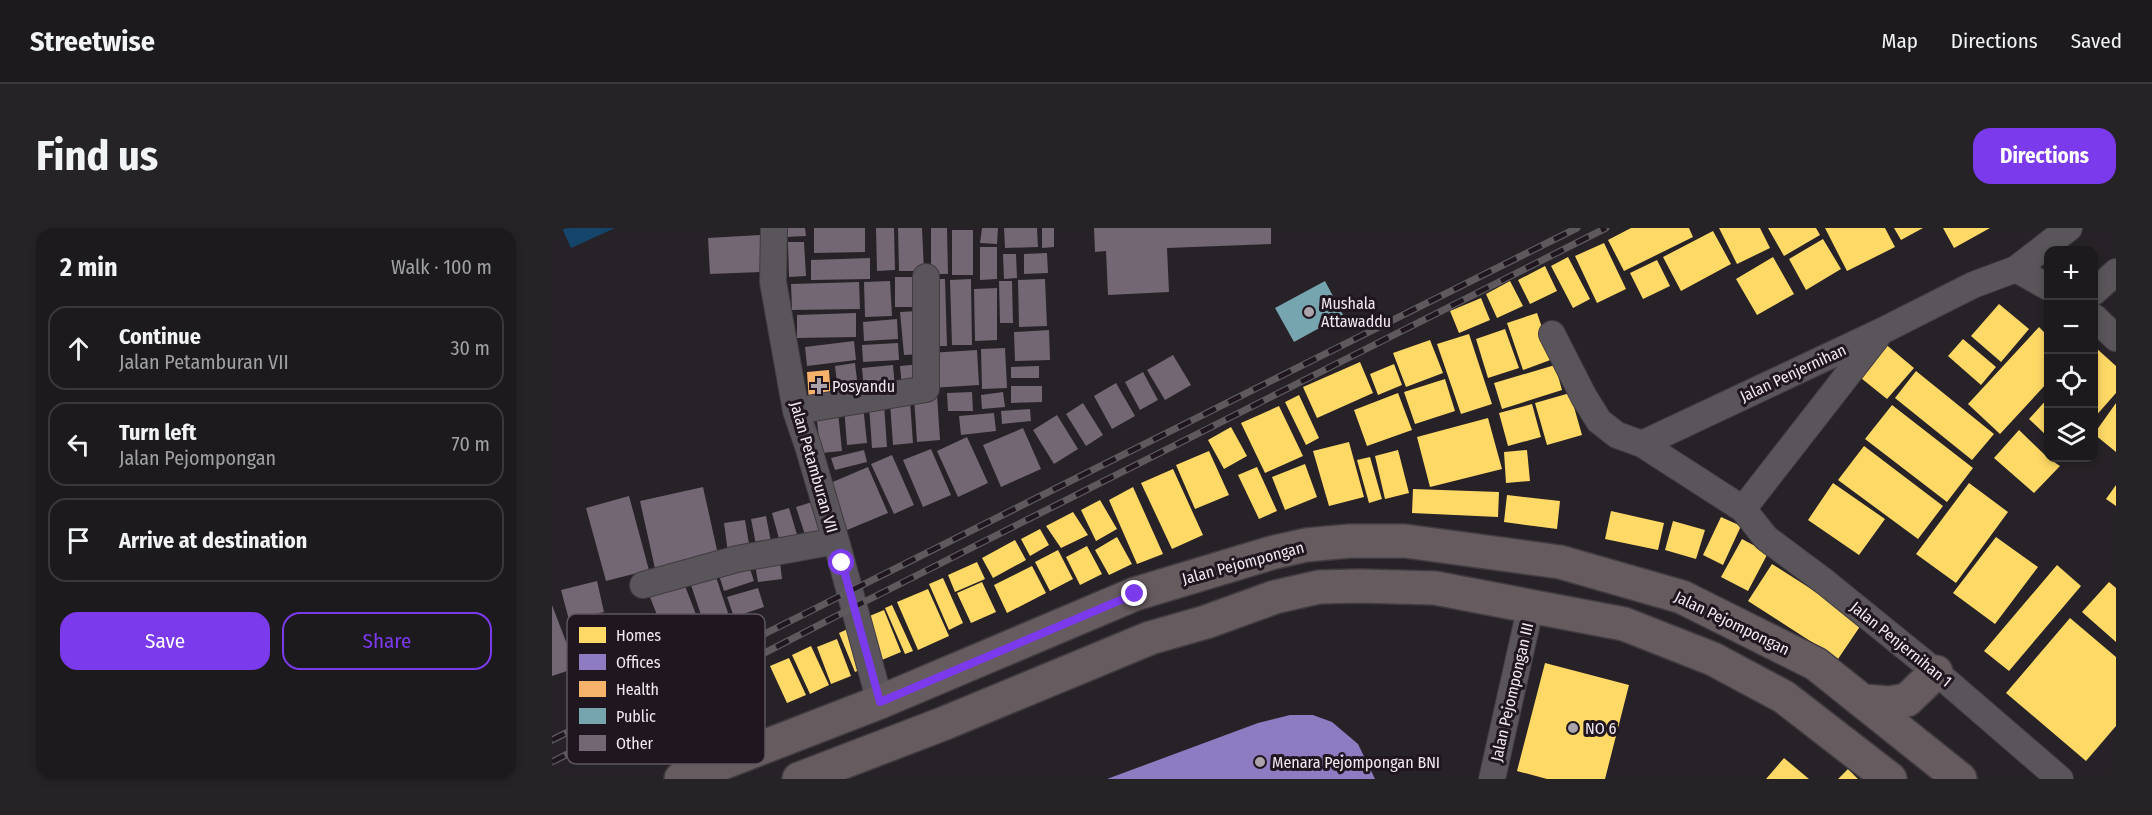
<!DOCTYPE html>
<meta charset="utf-8">
<style>
body{margin:0;font-family:"Fira Sans Condensed",sans-serif;background:#252326;color:#f1f3f6}
.controls{position:absolute;right:18px;top:18px;display:grid;overflow:hidden;border-radius:12px;box-shadow:0 3px 9px #0003}
.controls button{width:54px;height:54px;display:grid;place-items:center;padding:0;border:0;border-bottom:2px solid #3b383b;background:#1d1a1d;color:#f1f3f6;font:30px sans-serif}
.stop{position:absolute;width:18px;height:18px;margin:-14px;border:4px solid #7c3aed;border-radius:50%;background:#fff}
.stop.end{background:#7c3aed;border-color:#fff;box-shadow:0 2px 6px #0008}
.list{margin:0;padding:0;list-style:none}
h2{display:flex;justify-content:space-between;align-items:center;height:78px;margin:0;padding:0 24px;font-size:26px}
h2 small{font-size:20px;font-weight:400;color:#a0a1a4}
.list li{display:grid;grid-template-columns:39px 1fr auto;gap:18px;align-items:center;box-sizing:border-box;height:84px;margin:0 12px 12px;padding:0 12px;border:2px solid #3b383b;border-radius:18px}
.list b{display:block;font-size:22px;white-space:nowrap}
.list p{margin:0;font-size:20px;white-space:nowrap;color:#a0a1a4}
.list em{font-size:20px;font-style:normal;color:#a0a1a4}
.actions{display:flex;gap:12px;padding:18px 24px}
.actions a{flex:1;padding:14px 0;border:2px solid #7c3aed;border-radius:18px;text-align:center;font-size:21px;color:#7c3aed}
.actions .main{background:#7c3aed;color:#fff}
.icon{flex:none;width:33px;height:33px;fill:none;stroke:currentColor;stroke-width:2;stroke-linecap:round;stroke-linejoin:round}
.map{position:relative;flex:none;width:1564px;height:551px;overflow:hidden;border-radius:18px}
header{display:flex;align-items:center;gap:36px;box-sizing:border-box;height:84px;padding:0 30px;background:#1d1a1d;border-bottom:2px solid #3b383b}
header strong{font-size:28px}
nav{display:flex;gap:33px;margin-inline-start:auto;font-size:21px}
.intro{display:flex;align-items:center;justify-content:space-between;box-sizing:border-box;height:144px;padding:0 36px}
h1{margin:0;font-size:42px}
.button{padding:15px 27px;border-radius:18px;background:#7c3aed;color:#fff;font-size:21px;font-weight:700}
main{display:flex;gap:36px;padding:0 36px}
aside{flex:1;background:#1d1a1d;border-radius:18px;box-shadow:0 3px 9px #0003}
.map>svg:first-child{display:block}
</style>
<header>
<strong>Streetwise</strong>
<nav><a>Map</a><a>Directions</a><a>Saved</a></nav>
</header>
<div class="intro"><h1>Find us</h1><a class="button">Directions</a></div>
<main>
<aside>
<h2>2 min<small>Walk · 100 m</small></h2>
<ul class="list">
<li><svg class="icon" aria-label="ahead" viewBox="0 0 24 24"><path d="M12 20V5M6 11l6-6 6 6"/></svg><div><b>Continue</b><p>Jalan Petamburan VII</p></div><em>30 m</em></li>
<li><svg class="icon" aria-label="left" viewBox="0 0 24 24"><path d="M17 20v-9H6M10 6l-5 5 5 5"/></svg><div><b>Turn left</b><p>Jalan Pejompongan</p></div><em>70 m</em></li>
<li><svg class="icon" aria-label="arrive" viewBox="0 0 24 24"><path d="M6 21V4h12l-3 4 3 4H6"/></svg><div><b>Arrive at destination</b></div></li>
</ul>
<div class="actions"><a class="main">Save</a><a>Share</a></div>
</aside>
<div class="map">
<svg width="1564" height="551" viewBox="0 0 1564 551">
<rect width="100%" height="100%" fill="#272227"/>
<path fill="#15456b" d="M10,0H63L19,20Z"/>
<path fill="#ffd966" d="M1079,0H1137L1141,9L1072,43L1056,12Z
M1167,0H1208L1218,20L1185,36Z
M1216,0H1264L1268,7L1232,28Z
M1273,0H1333L1343,19L1295,43Z
M1342,0H1371L1349,12Z
M1391,0H1438L1402,20Z
M1161,3L1179,36L1129,63L1111,29Z
M1271,11L1289,41L1254,62L1237,31Z
M1052,15L1074,61L1045,75L1023,28Z
M1016,29L1038,71L1021,80L999,38Z
M1221,29L1242,66L1205,87L1184,51Z
M1105,32L1118,58L1091,71L1078,45Z
M993,38L1005,63L978,76L966,52Z
M958,53L971,78L945,90L934,66Z
M929,70L938,92L907,105L898,83Z
M1447,76L1477,101L1449,134L1419,108Z
M985,85L1001,131L971,142L955,95Z
M1487,99L1496,108V154L1448,206L1416,176Z
M953,101L967,140L936,150L924,111Z
M917,106L940,176L909,186L885,116Z
M1411,111L1444,139L1429,157L1396,128Z
M878,112L891,145L854,159L841,125Z
M1331,114L1362,140L1335,171L1304,146Z
M1543,119L1564,138V165L1542,190Z
M808,134L821,165L765,190L751,159Z
M842,136L850,157L826,167L818,146Z
M1003,137L1010,162L950,181L942,155Z
M1364,143L1442,206L1420,232L1343,170Z
M893,151L903,183L863,196L852,164Z
M846,165L860,202L815,218L802,182Z
M1018,165L1030,207L995,217L983,175Z
M747,167L767,210L754,217L733,174Z
M1496,170V209L1477,191Z
M1564,175V224L1542,206Z
M980,176L989,209L956,218L947,185Z
M1340,177L1421,240L1395,274L1313,211Z
M727,178L751,228L713,245L689,195Z
M936,190L950,241L878,259L865,209Z
M679,199L695,228L672,241L656,212Z
M1467,202L1496,230L1508,238L1482,265L1442,230Z
M797,214L812,269L777,278L761,223Z
M1312,218L1391,278L1366,311L1286,252Z
M846,222L857,265L833,271L823,228Z
M975,222L978,253L954,255L952,224Z
M657,223L677,267L643,281L624,237Z
M818,229L830,271L817,275L805,232Z
M753,236L765,269L733,282L720,249Z
M705,239L725,283L707,291L686,247Z
M621,241L651,307L620,321L589,255Z
M1281,255L1333,291L1307,327L1256,292Z
M1417,255L1456,284L1404,355L1364,326Z
M1564,257V278L1554,271Z
M581,259L611,326L585,336L557,272Z
M861,261L947,264L946,289L860,285Z
M955,267L1008,273L1005,301L952,294Z
M548,272L565,301L544,313L529,282Z
M1059,283L1112,295L1106,322L1053,311Z
M521,284L536,307L509,320L494,298Z
M1169,289L1189,298L1171,337L1151,327Z
M1121,293L1153,302L1144,331L1113,322Z
M488,301L497,317L478,328L469,311Z
M565,309L580,336L557,347L543,322Z
M1444,309L1486,339L1443,396L1401,365Z
M1190,311L1216,325L1196,363L1169,349Z
M463,312L474,332L441,350L430,330Z
M535,318L550,346L528,357L514,329Z
M506,322L521,351L498,363L483,334Z
M425,334L433,351L403,364L396,347Z
M1220,336L1311,394L1286,431L1196,373Z
M1505,337L1529,358L1457,443L1432,423Z
M480,338L494,365L455,385L442,357Z
M391,350L411,395L397,402L377,356Z
M430,354L444,384L419,395L405,365Z
M1557,354L1564,360V414L1530,384Z
M376,361L397,408L366,422L345,374Z
M340,377L361,423L353,426L333,380Z
M332,382L349,424L325,434L308,392Z
M1518,390L1564,429V498L1534,533L1454,465Z
M298,400L314,439L303,444L287,405Z
M285,411L299,448L279,456L265,419Z
M259,418L277,457L258,466L240,427Z
M237,430L254,467L235,475L218,438Z
M993,435L1077,457L1053,551H995L965,543Z
M1232,530L1257,551H1214Z
M1296,541L1306,551H1286Z"/>
<path fill="#8e7cc3" d="M738,487H761L780,494L806,516L823,551H555L706,495Z"/>
<path fill="#f6b26b" d="M277,142L279,172L257,174L255,144Z"/>
<path fill="#76a5af" d="M773,53L791,87L742,114L723,80Z"/>
<path fill="#726772" d="M233,0H253L254,8L233,9Z
M262,0H313V24L262,25Z
M324,0H342L343,42L325,43Z
M346,0H370L372,43H347Z
M379,0H395L396,46H379Z
M430,0H446L445,16L428,15Z
M452,0H485L486,19L453,20Z
M490,0H502V19L490,20Z
M542,0H719V16L615,20L617,64L556,67L554,23L543,24Z
M400,2H421V47H400Z
M208,7L209,44L158,46L156,10Z
M236,14H252L254,48L237,49Z
M428,19H445V51L428,52Z
M495,25L496,45L472,46V26Z
M451,26H464L465,50L452,51Z
M318,30V51L259,52V32Z
M343,49H371V79H343Z
M378,51H393L395,118H379Z
M419,51L420,117H400L398,52Z
M493,51L495,98L467,99L466,52Z
M338,53L340,88L313,89L312,54Z
M447,53H460L461,95H448Z
M307,54L308,81L240,82L239,56Z
M445,60V112L423,113L422,61Z
M366,83L370,126L352,127L348,84Z
M304,85V109L245,110V87Z
M345,91L346,111L312,113L311,94Z
M497,102L498,132L463,133L462,104Z
M302,113L304,132L255,138L253,119Z
M346,115L347,132L311,134L310,117Z
M453,120L455,160L430,161L429,121Z
M425,122L427,157L379,160L377,125Z
M621,127L639,157L613,172L595,142Z
M303,135L307,169L287,171L283,138Z
M370,136L371,158L350,159L348,138Z
M341,137L343,160L312,162L310,140Z
M487,138V150H459V139Z
M591,144L606,172L588,182L573,154Z
M564,155L583,188L560,201L542,168Z
M459,158H490V174L459,175Z
M420,164L421,183H396L395,165Z
M451,164L453,179L430,181L429,167Z
M385,167L388,212L365,214L362,169Z
M358,173L361,215L341,217L338,175Z
M531,175L551,207L534,218L514,186Z
M332,176L335,219L320,220L317,177Z
M311,177L315,215L295,217L292,179Z
M478,181L479,193L450,196L449,183Z
M286,184L290,223L269,225L264,186Z
M442,185L444,203L409,207L407,188Z
M505,187L526,221L502,236L481,202Z
M471,200L489,241L449,259L431,217Z
M415,209L436,255L406,269L385,223Z
M379,221L399,267L371,279L351,232Z
M312,222L315,234L283,242L279,230Z
M340,227L362,277L342,286L319,236Z
M316,239L336,285L295,302L276,256Z
M151,259L167,331L104,345L88,273Z
M77,268L97,342L54,353L34,280Z
M260,274L270,305L254,310L244,279Z
M237,280L247,313L229,318L220,285Z
M214,288L220,319L205,322L199,291Z
M193,292L198,322L176,325L172,295Z
M228,334L230,351L206,354L203,337Z
M196,335L202,353L172,363L166,344Z
M162,343L177,388L152,396L137,351Z
M130,350L148,397L114,410L96,364Z
M45,353L52,384L17,392L9,362Z
M206,360L212,379L182,389L175,369Z
M0,377L24,440L0,448Z"/>
<g fill="none" stroke-linecap="round" stroke-linejoin="round">
<defs>
<path id="minor" d="M222,0L221,54L244,183L256,218L284,313L328,474
M1464,41L1496,59
M1542,64L1564,44
M1542,89L1564,110
M1000,106L1032,169L1047,193L1065,207L1090,216L1191,281L1214,310L1273,354L1384,444L1508,551
M244,183L374,161V49
M1090,216L1328,104L1421,57L1464,41L1517,0
M1191,281L1325,109
M91,357L185,331L284,313
M940,551L979,377"/>
<path id="primary" d="M1312,473L1337,475L1355,472L1384,444
M129,551L328,474L583,366L719,325L754,317L798,313H853L1008,334L1130,369L1264,436L1408,551
M247,551L393,495L598,410L654,394L723,369L767,359L807,358L883,360L1072,396L1161,431L1232,469L1338,551"/>
</defs>
<use href="#minor" stroke="#413c41" stroke-width="28"/>
<use href="#primary" stroke="#413c41" stroke-width="36"/>
<use href="#minor" stroke="#59555a" stroke-width="26"/>
<use href="#primary" stroke="#665b5e" stroke-width="33"/>
<defs>
<path id="rail" d="M0,512L1025,0
M0,534L302,379L1054,0"/>
</defs>
<use href="#rail" stroke="#5d595d" stroke-width="7"/>
<use href="#rail" stroke="#1f1620" stroke-width="4.5" stroke-dasharray="14" stroke-linecap="butt"/>
</g>
<g fill="none" stroke-linecap="round" stroke-linejoin="round">
<path stroke="#7c3aed" stroke-width="8" d="M290,335L328,474L583,366"/>
</g>
<g fill="#aaa3aa" stroke="#1f1620" stroke-width="2">
<circle cx="757" cy="84" r="6"/>
<path d="M264 149h6v6h6v6h-6v6h-6v-6h-6v-6h6z"/>
<circle cx="1021" cy="500" r="6"/>
<circle cx="708" cy="534" r="6"/>
</g>
<g text-anchor="middle" dominant-baseline="central" stroke-width="6" stroke-linejoin="round" paint-order="stroke">
<g font-size="16" fill="#f0e9f1" stroke="#1f1620" text-anchor="start">
<text x="769" y="75">Mushala<tspan x="769" dy="18">Attawaddu</tspan></text>
<text x="280" y="158">Posyandu</text>
<text x="1033" y="500">NO 6</text>
<text x="720" y="534">Menara Pejompongan BNI</text>
</g>
<g font-size="16" fill="#f0e9f1" stroke="#1f1620">
<text transform="translate(1241 145) rotate(-25)">Jalan Penjernihan</text>
<text transform="translate(262 239) rotate(74)">Jalan Petamburan VII</text>
<text transform="translate(691 335) rotate(-15)">Jalan Pejompongan</text>
<text transform="translate(1180 395) rotate(26)">Jalan Pejompongan</text>
<text transform="translate(1349 416) rotate(39)">Jalan Penjernihan 1</text>
<text transform="translate(960 464) rotate(-77)">Jalan Pejompongan III</text>
</g>
</g>
<rect x="15" y="386" width="198" height="150" rx="9" fill="#1f1620" stroke="#5e555f" stroke-width="1.5"/>
<rect x="27" y="399" width="27" height="16" fill="#ffd966"/>
<rect x="27" y="426" width="27" height="16" fill="#8e7cc3"/>
<rect x="27" y="453" width="27" height="16" fill="#f6b26b"/>
<rect x="27" y="480" width="27" height="16" fill="#76a5af"/>
<rect x="27" y="507" width="27" height="16" fill="#726772"/>
<g font-size="16" fill="#f0e9f1">
<text x="64" y="413">Homes</text>
<text x="64" y="440">Offices</text>
<text x="64" y="467">Health</text>
<text x="64" y="494">Public</text>
<text x="64" y="521">Other</text>
</g>
</svg>
<div class="controls">
<button>+</button>
<button>−</button>
<button><svg class="icon" aria-label="locate" viewBox="0 0 24 24"><circle cx="12" cy="12" r="6"/><path d="M12 2v4M12 18v4M2 12h4M18 12h4"/></svg></button>
<button><svg class="icon" aria-label="layers" viewBox="0 0 24 24"><path d="M12 4l9 5-9 5-9-5zM3 14l9 5 9-5"/></svg></button>
</div>
<div class="stop" style="left:290px;top:335px"></div>
<div class="stop end" style="left:583px;top:366px"></div>
</div>
</main>
